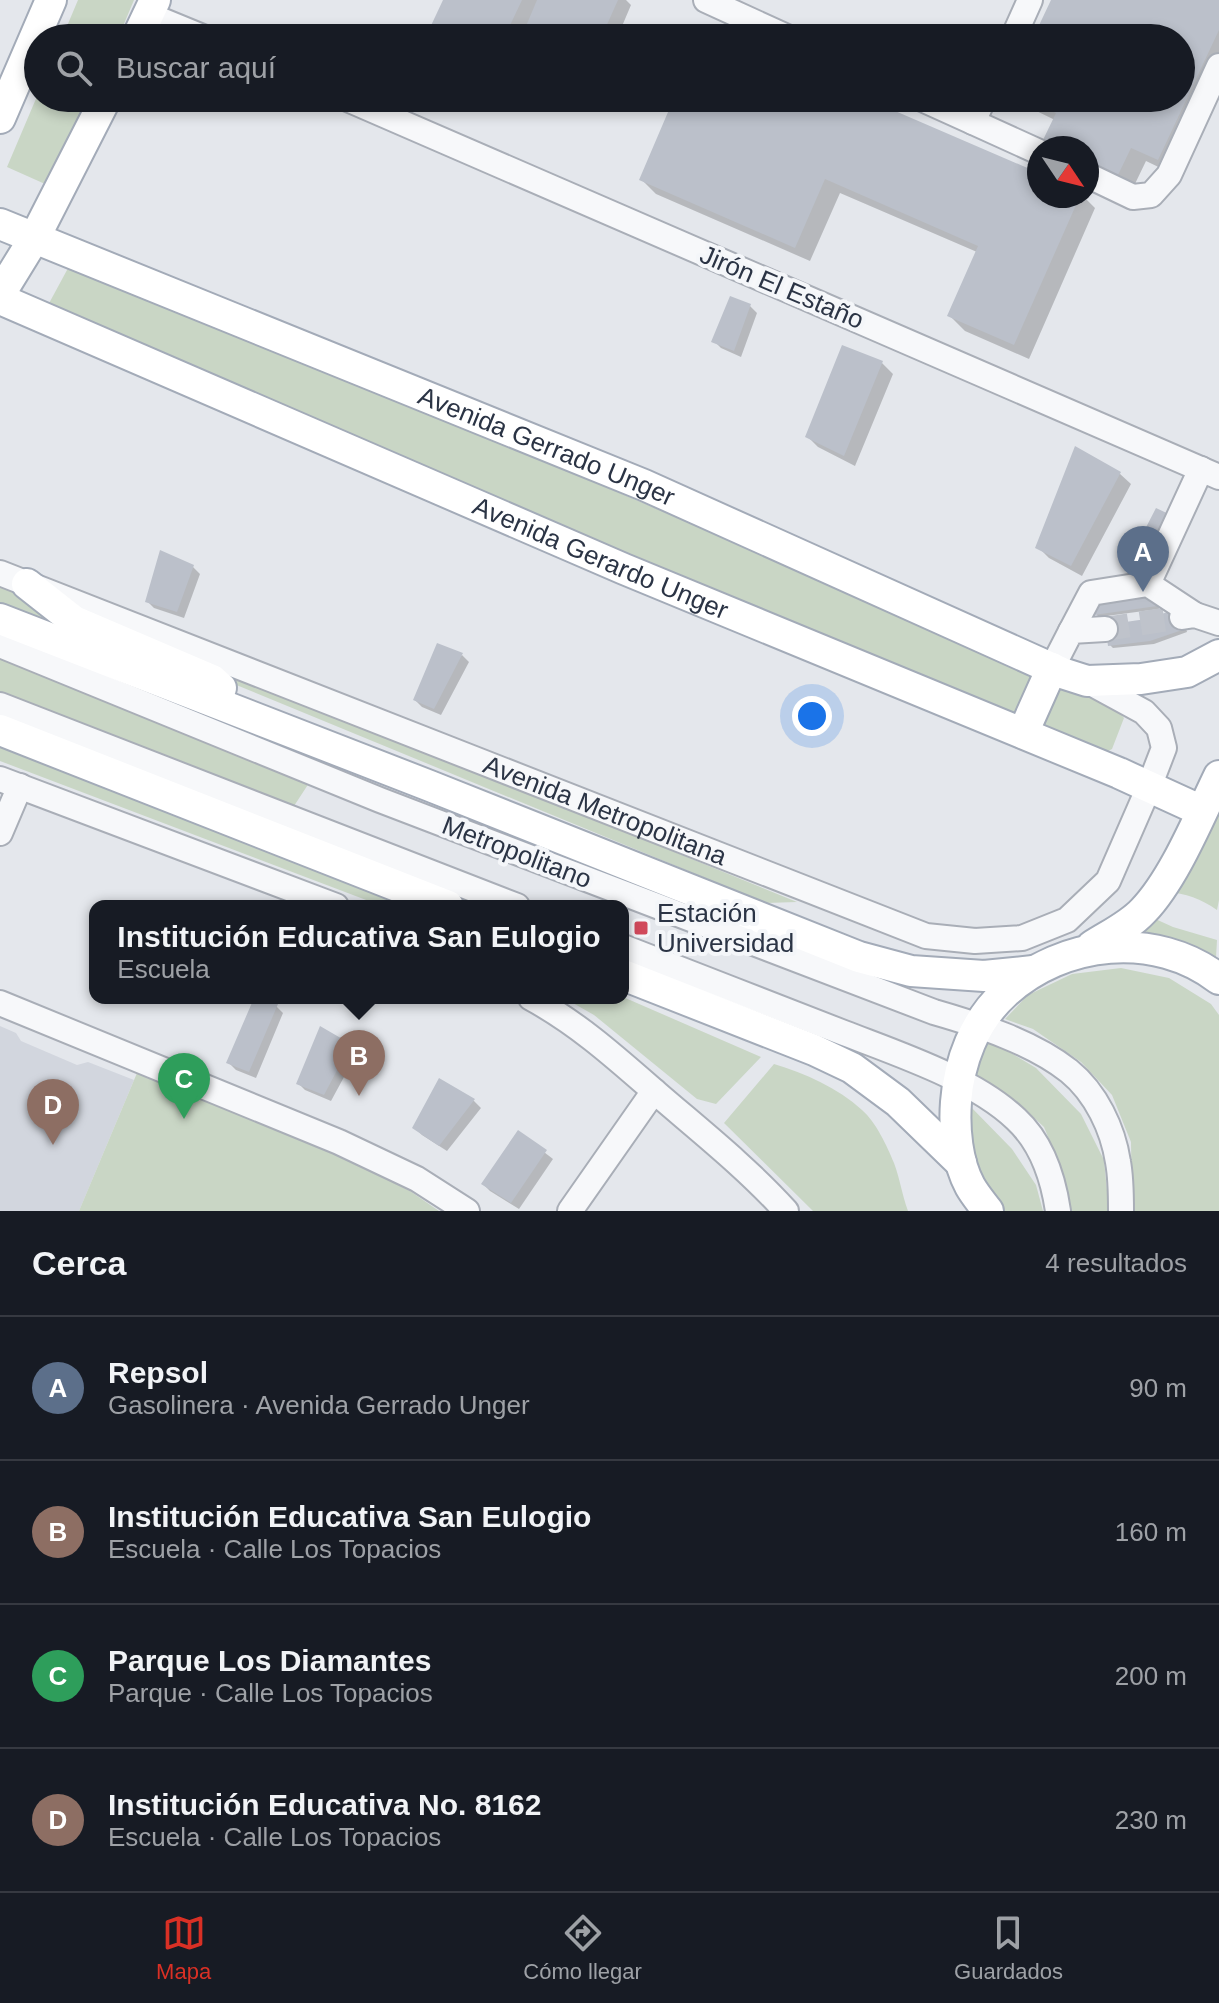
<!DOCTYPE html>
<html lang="es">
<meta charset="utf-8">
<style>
body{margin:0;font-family:Arial,sans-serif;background:#20242c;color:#f1f3f6}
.compass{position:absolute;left:1027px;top:136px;width:72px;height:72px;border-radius:50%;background:#171b24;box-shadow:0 4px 12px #0003;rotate:125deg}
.you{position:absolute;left:812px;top:716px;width:28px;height:28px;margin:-20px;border:6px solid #fff;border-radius:50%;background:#1a73e8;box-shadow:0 0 0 12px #1a73e833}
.badge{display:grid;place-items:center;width:52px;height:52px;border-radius:50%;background:#d93025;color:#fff;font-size:26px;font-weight:700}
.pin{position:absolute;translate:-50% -66px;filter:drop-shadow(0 2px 4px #0008)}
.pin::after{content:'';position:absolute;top:42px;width:28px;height:24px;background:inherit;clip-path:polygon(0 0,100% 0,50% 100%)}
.popup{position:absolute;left:89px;top:900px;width:540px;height:104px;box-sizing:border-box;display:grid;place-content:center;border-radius:16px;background:#171b24;filter:drop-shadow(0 2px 6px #0005);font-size:26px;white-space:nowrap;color:#9ea1a6}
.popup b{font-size:30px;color:#f1f3f6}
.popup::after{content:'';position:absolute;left:50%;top:100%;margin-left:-16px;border:16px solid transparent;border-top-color:#171b24}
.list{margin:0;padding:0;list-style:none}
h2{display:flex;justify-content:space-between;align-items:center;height:104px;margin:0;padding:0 32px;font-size:34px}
h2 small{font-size:26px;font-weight:400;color:#9ea1a6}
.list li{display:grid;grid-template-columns:52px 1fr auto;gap:24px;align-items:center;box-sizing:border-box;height:144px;padding:0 32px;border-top:2px solid #363941}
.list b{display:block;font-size:30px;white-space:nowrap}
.list p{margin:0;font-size:26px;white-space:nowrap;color:#9ea1a6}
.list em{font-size:26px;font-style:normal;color:#9ea1a6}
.icon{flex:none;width:44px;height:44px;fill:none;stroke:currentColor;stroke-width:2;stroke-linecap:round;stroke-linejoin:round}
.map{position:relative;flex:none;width:1219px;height:1211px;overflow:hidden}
.search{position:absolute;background:#171b24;box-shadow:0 4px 12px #0003;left:24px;right:24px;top:24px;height:88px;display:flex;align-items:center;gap:20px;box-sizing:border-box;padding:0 28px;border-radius:44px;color:#9ea1a6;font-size:30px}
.sheet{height:680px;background:#171b24}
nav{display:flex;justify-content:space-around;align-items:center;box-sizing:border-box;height:112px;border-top:2px solid #363941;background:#171b24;font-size:22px;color:#9ea1a6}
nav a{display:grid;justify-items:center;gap:4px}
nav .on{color:#d93025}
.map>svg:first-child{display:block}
</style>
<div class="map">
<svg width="1219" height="1211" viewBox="0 0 1219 1211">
<rect width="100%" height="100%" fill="#e4e7ec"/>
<path fill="#d2d6de" d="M0,1026L16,1033L21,1041L77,1065L88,1062L134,1080L79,1211H0Z"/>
<path fill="#c9d6c5" d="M78,0H134L118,38H62Z
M38,94V98H92L54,188L7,167Z
M73,259L1073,687L1106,695L1124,718L1112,749L1098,756L47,307Z
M0,581L82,639L0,606Z
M0,657L311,780L294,806L0,692Z
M229,670L797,902L766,903L229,682Z
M0,744L413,906H382L0,761Z
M1219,786V900L1217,910C1201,899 1186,893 1166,892Z
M1151,917L1173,927L1217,940L1216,958C1192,943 1169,936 1141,935Z
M1121,968L1169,978L1211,1004L1219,1015V1211H1132L1131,1142L1112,1095L1081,1062L1033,1029L1005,1019L1028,995L1072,974Z
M623,997L761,1057L716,1104L697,1099L594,1015L564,998Z
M988,1039L1036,1068L1081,1114L1104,1160L1109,1211H1067L1064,1176L1044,1127L1015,1100L983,1081L973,1077L978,1058Z
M774,1064C805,1073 838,1088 862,1110C876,1122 887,1146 894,1163C900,1179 902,1195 908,1211H813L724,1123Z
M137,1073L347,1158L410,1191L439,1211H79Z
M969,1105L1012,1149L1036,1185L1043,1211H1004L985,1187L968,1139Z"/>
<path fill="#0003" d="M445,0H626L631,5L617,38H437L431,32Z
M1053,0H1219V76L1173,174L1146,161L1133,188L1087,167V148H1054L1046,140L1055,120L1026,106L1018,98H1181V38H1035Z
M677,98H860L1039,175V196H1083L1095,208L1029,359L965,331L950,316L977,252L840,193L810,261L656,194L641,179Z
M750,306L757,313L741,357L721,348L714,341Z
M882,363L893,374L855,466L818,447L807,436Z
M1119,473L1131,484L1082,576L1049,558L1038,547Z
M193,567L200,574L184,618L154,608L147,601Z
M1157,596L1159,609L1099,617L1096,614Z
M1182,613L1187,632L1154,644L1113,648L1110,645Z
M462,655L469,662L441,715L422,707L415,700Z
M257,998L276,1006L283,1013L256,1078L236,1070L229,1063Z
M349,1046L357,1053L331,1101L305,1090L298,1083Z
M439,1081L474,1101L481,1108L447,1151L422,1135L415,1128Z
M518,1132L553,1159L519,1209L490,1191L483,1184Z"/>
<path fill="#bbc0ca" d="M443,0H522L504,38H441L428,32Z
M537,0H618L601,38H521Z
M1051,0H1219V30L1158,160L1131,148L1118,175L1087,160V148H1060L1043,140L1056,113L1023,98H1181V38H1033Z
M705,29L727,38H700Z
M674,98H865L1039,173V196H1080L1014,345L947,316L978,246L825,179L795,248L639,180Z
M730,296L751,304L734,351L711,342Z
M842,345L883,361L844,456L805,437Z
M1075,446L1121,472L1071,566L1035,548Z
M1156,508L1173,516L1160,546L1141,537Z
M1141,545L1158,553L1149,571L1131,563Z
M160,550L194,565L177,612L145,602Z
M1155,591L1157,606L1094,615L1092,601Z
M1180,608L1185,629L1150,641L1108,646L1105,625L1146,619Z
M437,643L463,653L434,709L413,700Z
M254,998H262L278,1004L249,1072L226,1063Z
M320,1026L351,1044L324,1095L296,1084Z
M439,1078L475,1099L439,1146L412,1128Z
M518,1130L547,1150L511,1203L481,1184Z"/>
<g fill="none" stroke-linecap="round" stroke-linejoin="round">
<path stroke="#bfc3cb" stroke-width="24" stroke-dasharray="24 12" stroke-linecap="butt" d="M1105,629L1182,617"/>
<defs>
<g id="minor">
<path d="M706,0L789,38"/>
<path d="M149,15L205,38"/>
<path d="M1013,38L1030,0"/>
<path d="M345,98L1219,477"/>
<path d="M920,98L973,122"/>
<path d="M984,98L973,122L1039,152"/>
<path d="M1087,175L1133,197L1151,195L1169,175L1219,66"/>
<path id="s1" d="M0,573L926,936L975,941L1022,938L1067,920L1108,881L1149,787L1164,748L1159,728L1144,712L1087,681"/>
<path d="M1148,584L1201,469"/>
<path d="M1182,617L1195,615L1219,623"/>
<path d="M1071,631L1091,593L1148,584L1195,615"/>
<path d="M0,645L380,800L934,1012C979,1025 1032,1042 1069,1071C1096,1093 1113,1129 1118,1162C1121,1178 1121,1195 1121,1211"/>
<path d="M1052,668L1071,631L1105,629"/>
<path d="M0,705L517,906"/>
<path d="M0,779L336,906"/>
<path d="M0,833L20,786"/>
<path d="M623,947C697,976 770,1004 844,1033C898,1054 974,1079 1016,1119C1042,1143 1053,1177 1058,1211"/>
<path d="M531,998C577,1023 614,1056 654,1091C699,1130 745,1166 786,1211"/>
<path d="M0,1003L339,1142L417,1179L467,1211"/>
<path d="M570,1211L654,1091"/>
</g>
<g id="major">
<path d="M137,38L155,0"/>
<path d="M0,118L51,0"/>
<path id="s2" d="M0,224L644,485L1062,673L1087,681L1141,679L1187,672L1219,655"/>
<path d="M0,294L35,237L106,98"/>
<path id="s3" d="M0,299L624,569L1119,773L1202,811"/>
<path d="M27,584L74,621L212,680L221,688"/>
<path d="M0,619L430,786L859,957L911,971L984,976L1033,971"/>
<path d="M0,730L448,906"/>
<path d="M1023,733L1052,668"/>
<path d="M1092,946C1109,935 1129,926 1143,911C1174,879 1199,817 1219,776"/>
<path d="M623,975L814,1050L852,1068L898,1102L961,1163"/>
<path d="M988,1211C982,1203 975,1195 970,1186C957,1162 954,1129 956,1102C959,1062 974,1021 1005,993C1063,940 1155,930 1219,979"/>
</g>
</defs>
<use href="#minor" stroke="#a9aeb7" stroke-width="28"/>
<use href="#major" stroke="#a3abb8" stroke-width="34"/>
<use href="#minor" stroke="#f7f8fa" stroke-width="24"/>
<use href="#major" stroke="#fff" stroke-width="30"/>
</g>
<rect fill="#d1495b" stroke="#f4f6f9" stroke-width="3" x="633" y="920" width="16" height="16" rx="4"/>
<g text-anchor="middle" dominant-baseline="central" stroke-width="8" stroke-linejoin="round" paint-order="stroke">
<g font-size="26" fill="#2b3445" stroke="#f4f6f9">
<text transform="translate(782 287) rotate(23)">Jirón El Estaño</text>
<text stroke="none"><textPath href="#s2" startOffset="590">Avenida Gerrado Unger</textPath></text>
<text stroke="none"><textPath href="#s3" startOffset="654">Avenida Gerardo Unger</textPath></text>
<text stroke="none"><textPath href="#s1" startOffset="650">Avenida Metropolitana</textPath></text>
<text transform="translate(517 852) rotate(21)">Metropolitano</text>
</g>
<g font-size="26" fill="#2b3445" stroke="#f4f6f9" text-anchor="start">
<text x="657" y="913">Estación<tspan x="657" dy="30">Universidad</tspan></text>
</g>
</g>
</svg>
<svg class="compass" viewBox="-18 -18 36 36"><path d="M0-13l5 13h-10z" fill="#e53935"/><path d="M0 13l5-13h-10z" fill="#9ea1a6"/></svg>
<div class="you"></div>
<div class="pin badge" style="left:1143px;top:592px;background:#5c6f8a">A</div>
<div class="pin badge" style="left:359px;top:1096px;background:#8d6e63">B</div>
<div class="popup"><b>Institución Educativa San Eulogio</b>Escuela</div>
<div class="pin badge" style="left:184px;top:1119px;background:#2e9e5b">C</div>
<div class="pin badge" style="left:53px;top:1145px;background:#8d6e63">D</div>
<div class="search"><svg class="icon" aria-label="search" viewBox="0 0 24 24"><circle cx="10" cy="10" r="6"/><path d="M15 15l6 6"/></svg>Buscar aquí</div>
</div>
<section class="sheet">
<h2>Cerca<small>4 resultados</small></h2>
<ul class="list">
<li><span class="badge" style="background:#5c6f8a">A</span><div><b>Repsol</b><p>Gasolinera · Avenida Gerrado Unger</p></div><em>90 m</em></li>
<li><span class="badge" style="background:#8d6e63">B</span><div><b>Institución Educativa San Eulogio</b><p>Escuela · Calle Los Topacios</p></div><em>160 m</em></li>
<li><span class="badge" style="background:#2e9e5b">C</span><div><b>Parque Los Diamantes</b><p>Parque · Calle Los Topacios</p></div><em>200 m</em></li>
<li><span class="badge" style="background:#8d6e63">D</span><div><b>Institución Educativa No. 8162</b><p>Escuela · Calle Los Topacios</p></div><em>230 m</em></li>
</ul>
</section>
<nav>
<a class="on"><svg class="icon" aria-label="map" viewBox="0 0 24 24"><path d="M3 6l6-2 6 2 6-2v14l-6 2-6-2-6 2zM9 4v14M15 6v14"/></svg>Mapa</a>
<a><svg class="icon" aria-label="directions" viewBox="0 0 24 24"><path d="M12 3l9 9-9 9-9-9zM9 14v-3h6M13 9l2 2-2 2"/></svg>Cómo llegar</a>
<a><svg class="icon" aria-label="saved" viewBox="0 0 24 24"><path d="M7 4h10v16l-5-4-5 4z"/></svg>Guardados</a>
</nav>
